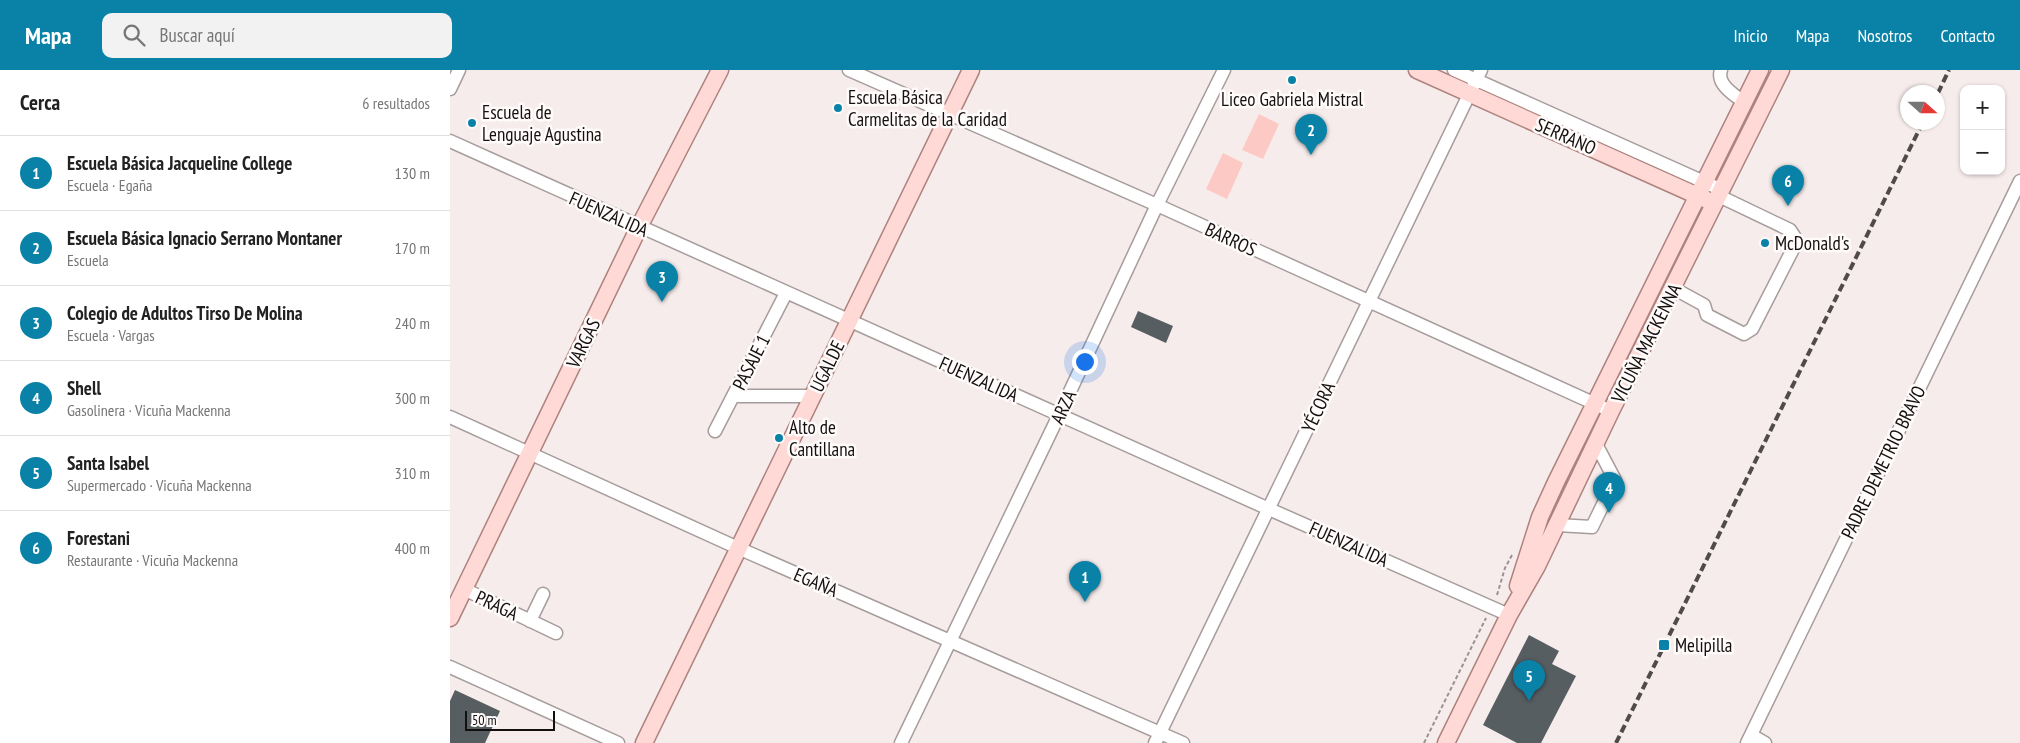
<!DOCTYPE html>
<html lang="es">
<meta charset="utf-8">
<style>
body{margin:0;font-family:"PT Sans Narrow",sans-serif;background:#f2f2f2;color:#222}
.controls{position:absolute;right:15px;top:15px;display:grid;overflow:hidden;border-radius:10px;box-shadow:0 1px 4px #0004}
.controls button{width:45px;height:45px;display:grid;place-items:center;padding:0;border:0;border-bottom:1px solid #e0e0e0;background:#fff;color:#222;font:25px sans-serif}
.compass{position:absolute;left:1450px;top:15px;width:45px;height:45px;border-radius:50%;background:#fff;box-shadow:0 1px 4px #0004;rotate:111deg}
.scale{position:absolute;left:15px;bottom:12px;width:90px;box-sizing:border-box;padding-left:5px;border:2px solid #141010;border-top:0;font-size:14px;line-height:18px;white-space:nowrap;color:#141010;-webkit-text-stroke:4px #fffbfa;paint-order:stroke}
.you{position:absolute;left:634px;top:291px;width:18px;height:18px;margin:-12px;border:4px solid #fff;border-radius:50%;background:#1a73e8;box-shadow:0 0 0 8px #1a73e833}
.badge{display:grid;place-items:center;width:32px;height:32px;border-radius:50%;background:#0a82a8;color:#fff;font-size:16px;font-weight:700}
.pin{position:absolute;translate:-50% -41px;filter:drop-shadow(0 1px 2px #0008)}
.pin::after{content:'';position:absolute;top:26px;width:18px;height:15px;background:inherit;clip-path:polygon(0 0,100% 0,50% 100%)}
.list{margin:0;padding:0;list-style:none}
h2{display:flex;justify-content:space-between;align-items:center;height:65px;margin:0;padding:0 20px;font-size:21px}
h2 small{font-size:16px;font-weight:400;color:#767676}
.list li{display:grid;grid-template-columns:32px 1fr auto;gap:15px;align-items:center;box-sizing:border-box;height:75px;padding:0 20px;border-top:1px solid #e0e0e0}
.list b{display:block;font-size:19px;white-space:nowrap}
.list p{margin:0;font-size:16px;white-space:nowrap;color:#767676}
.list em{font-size:16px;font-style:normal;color:#767676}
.icon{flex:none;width:28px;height:28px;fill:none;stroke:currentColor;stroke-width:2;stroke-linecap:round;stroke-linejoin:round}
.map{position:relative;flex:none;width:1570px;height:673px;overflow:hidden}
header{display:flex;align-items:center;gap:30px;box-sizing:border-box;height:70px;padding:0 25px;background:#0a82a8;color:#fff}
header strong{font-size:24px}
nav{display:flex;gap:28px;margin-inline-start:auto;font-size:18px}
.search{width:350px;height:45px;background:#f2f2f2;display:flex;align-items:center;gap:12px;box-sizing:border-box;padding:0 18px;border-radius:10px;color:#767676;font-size:19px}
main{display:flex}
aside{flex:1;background:#fff}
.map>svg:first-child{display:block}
</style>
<header>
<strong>Mapa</strong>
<div class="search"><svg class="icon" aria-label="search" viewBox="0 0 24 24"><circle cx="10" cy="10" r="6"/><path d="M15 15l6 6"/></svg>Buscar aquí</div>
<nav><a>Inicio</a><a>Mapa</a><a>Nosotros</a><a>Contacto</a></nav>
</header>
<main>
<aside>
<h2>Cerca<small>6 resultados</small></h2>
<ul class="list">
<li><span class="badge">1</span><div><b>Escuela Básica Jacqueline College</b><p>Escuela · Egaña</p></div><em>130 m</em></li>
<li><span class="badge">2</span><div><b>Escuela Básica Ignacio Serrano Montaner</b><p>Escuela</p></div><em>170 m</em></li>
<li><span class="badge">3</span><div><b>Colegio de Adultos Tirso De Molina</b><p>Escuela · Vargas</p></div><em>240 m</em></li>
<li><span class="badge">4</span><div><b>Shell</b><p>Gasolinera · Vicuña Mackenna</p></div><em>300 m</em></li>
<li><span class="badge">5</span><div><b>Santa Isabel</b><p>Supermercado · Vicuña Mackenna</p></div><em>310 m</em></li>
<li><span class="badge">6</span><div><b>Forestani</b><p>Restaurante · Vicuña Mackenna</p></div><em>400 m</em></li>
</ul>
</aside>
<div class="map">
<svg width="1570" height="673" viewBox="0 0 1570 673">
<rect width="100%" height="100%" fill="#f6eceb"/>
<path fill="#fdc9c4" d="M809,44L829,54L813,89L792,80Z
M773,83L793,93L777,129L756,119Z"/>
<path fill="#575e62" d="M688,241L723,256L716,273L681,257Z
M1079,565L1109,581L1102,594L1126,606L1091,673H1067L1033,655Z
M5,620L50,641L35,673H0V631Z"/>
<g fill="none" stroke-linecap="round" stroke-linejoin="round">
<defs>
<path id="minor" d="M399,0L707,135L1152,337
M1004,0L1272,120
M1271,0C1266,14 1284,25 1294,32
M0,19L9,0
M0,71L819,439L1059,545
M1223,218L1254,235L1257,245L1294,264L1302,259L1344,177V166L1340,160L1269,126
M284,326H362
M0,347L288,478L733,673
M265,361L336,223
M1107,455L1142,457L1165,410L1146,374
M14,519L106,563
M80,551L93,524
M0,597L168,673
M1301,665L1315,673
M451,673L609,345L707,135L774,0
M705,673L1031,0
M1297,673L1570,111"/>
<path id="major" d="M967,0L1257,130
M1068,516L1090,447L1106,412L1310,0
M0,548L189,157L270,0
M194,673L521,0
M996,673L1059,545L1087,496L1161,341L1331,0"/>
</defs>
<use href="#minor" stroke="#a69c9b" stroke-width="15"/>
<use href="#major" stroke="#ad827e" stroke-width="19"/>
<path stroke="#9a9392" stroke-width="2" stroke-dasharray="4 2.5" stroke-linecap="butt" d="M1047,525L1055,498L1062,485
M974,673L1036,548"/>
<use href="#minor" stroke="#fff" stroke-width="12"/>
<use href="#major" stroke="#ffd9d5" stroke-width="16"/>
<path stroke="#504a4a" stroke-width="4" stroke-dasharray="8 4" stroke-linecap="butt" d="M1488,23L1499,0
M1166,673L1473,52"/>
</g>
<g fill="#0a82a8" stroke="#fffbfa" stroke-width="2">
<circle cx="842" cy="10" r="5"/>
<circle cx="388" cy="38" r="5"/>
<circle cx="22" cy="53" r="5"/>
<circle cx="1315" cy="173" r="5"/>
<circle cx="329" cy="368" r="5"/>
<rect x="1208" y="569" width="12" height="12" rx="2.5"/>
</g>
<g text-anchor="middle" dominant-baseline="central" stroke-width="5" stroke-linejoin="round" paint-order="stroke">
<g font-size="19" fill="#141010" stroke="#fffbfa" text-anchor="start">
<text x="398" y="27">Escuela Básica<tspan x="398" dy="22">Carmelitas de la Caridad</tspan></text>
<text x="842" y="29" text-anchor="middle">Liceo Gabriela Mistral</text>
<text x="32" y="42">Escuela de<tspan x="32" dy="22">Lenguaje Agustina</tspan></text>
<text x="1325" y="173">McDonald's</text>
<text x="339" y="357">Alto de<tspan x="339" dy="22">Cantillana</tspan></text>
<text x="1225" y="575">Melipilla</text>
</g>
<g font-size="19" fill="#141010" stroke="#fffbfa">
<text transform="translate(1116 66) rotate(24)">SERRANO</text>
<text transform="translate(159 144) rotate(24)">FUENZALIDA</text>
<text transform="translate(781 169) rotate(25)">BARROS</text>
<text transform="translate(133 273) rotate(-64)">VARGAS</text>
<text transform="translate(1196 273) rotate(-63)">VICUÑA MACKENNA</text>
<text transform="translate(301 292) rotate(-63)">PASAJE 1</text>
<text transform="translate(377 296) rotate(-64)">UGALDE</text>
<text transform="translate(529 309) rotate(24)">FUENZALIDA</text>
<text transform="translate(613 337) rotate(-65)">ARZA</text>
<text transform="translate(868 337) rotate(-65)">YÉCORA</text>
<text transform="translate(1433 392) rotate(-64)">PADRE DEMETRIO BRAVO</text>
<text transform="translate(899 474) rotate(24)">FUENZALIDA</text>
<text transform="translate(366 512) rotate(23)">EGAÑA</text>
<text transform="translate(47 535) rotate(25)">PRAGA</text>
</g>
</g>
</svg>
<div class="controls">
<button>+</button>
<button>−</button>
</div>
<svg class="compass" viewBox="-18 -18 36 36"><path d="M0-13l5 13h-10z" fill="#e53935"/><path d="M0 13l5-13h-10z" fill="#767676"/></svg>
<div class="scale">50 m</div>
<div class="you"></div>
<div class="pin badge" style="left:635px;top:532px">1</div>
<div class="pin badge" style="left:861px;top:85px">2</div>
<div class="pin badge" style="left:212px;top:232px">3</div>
<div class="pin badge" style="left:1159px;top:443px">4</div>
<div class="pin badge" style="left:1079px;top:631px">5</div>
<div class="pin badge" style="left:1338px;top:136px">6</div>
</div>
</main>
